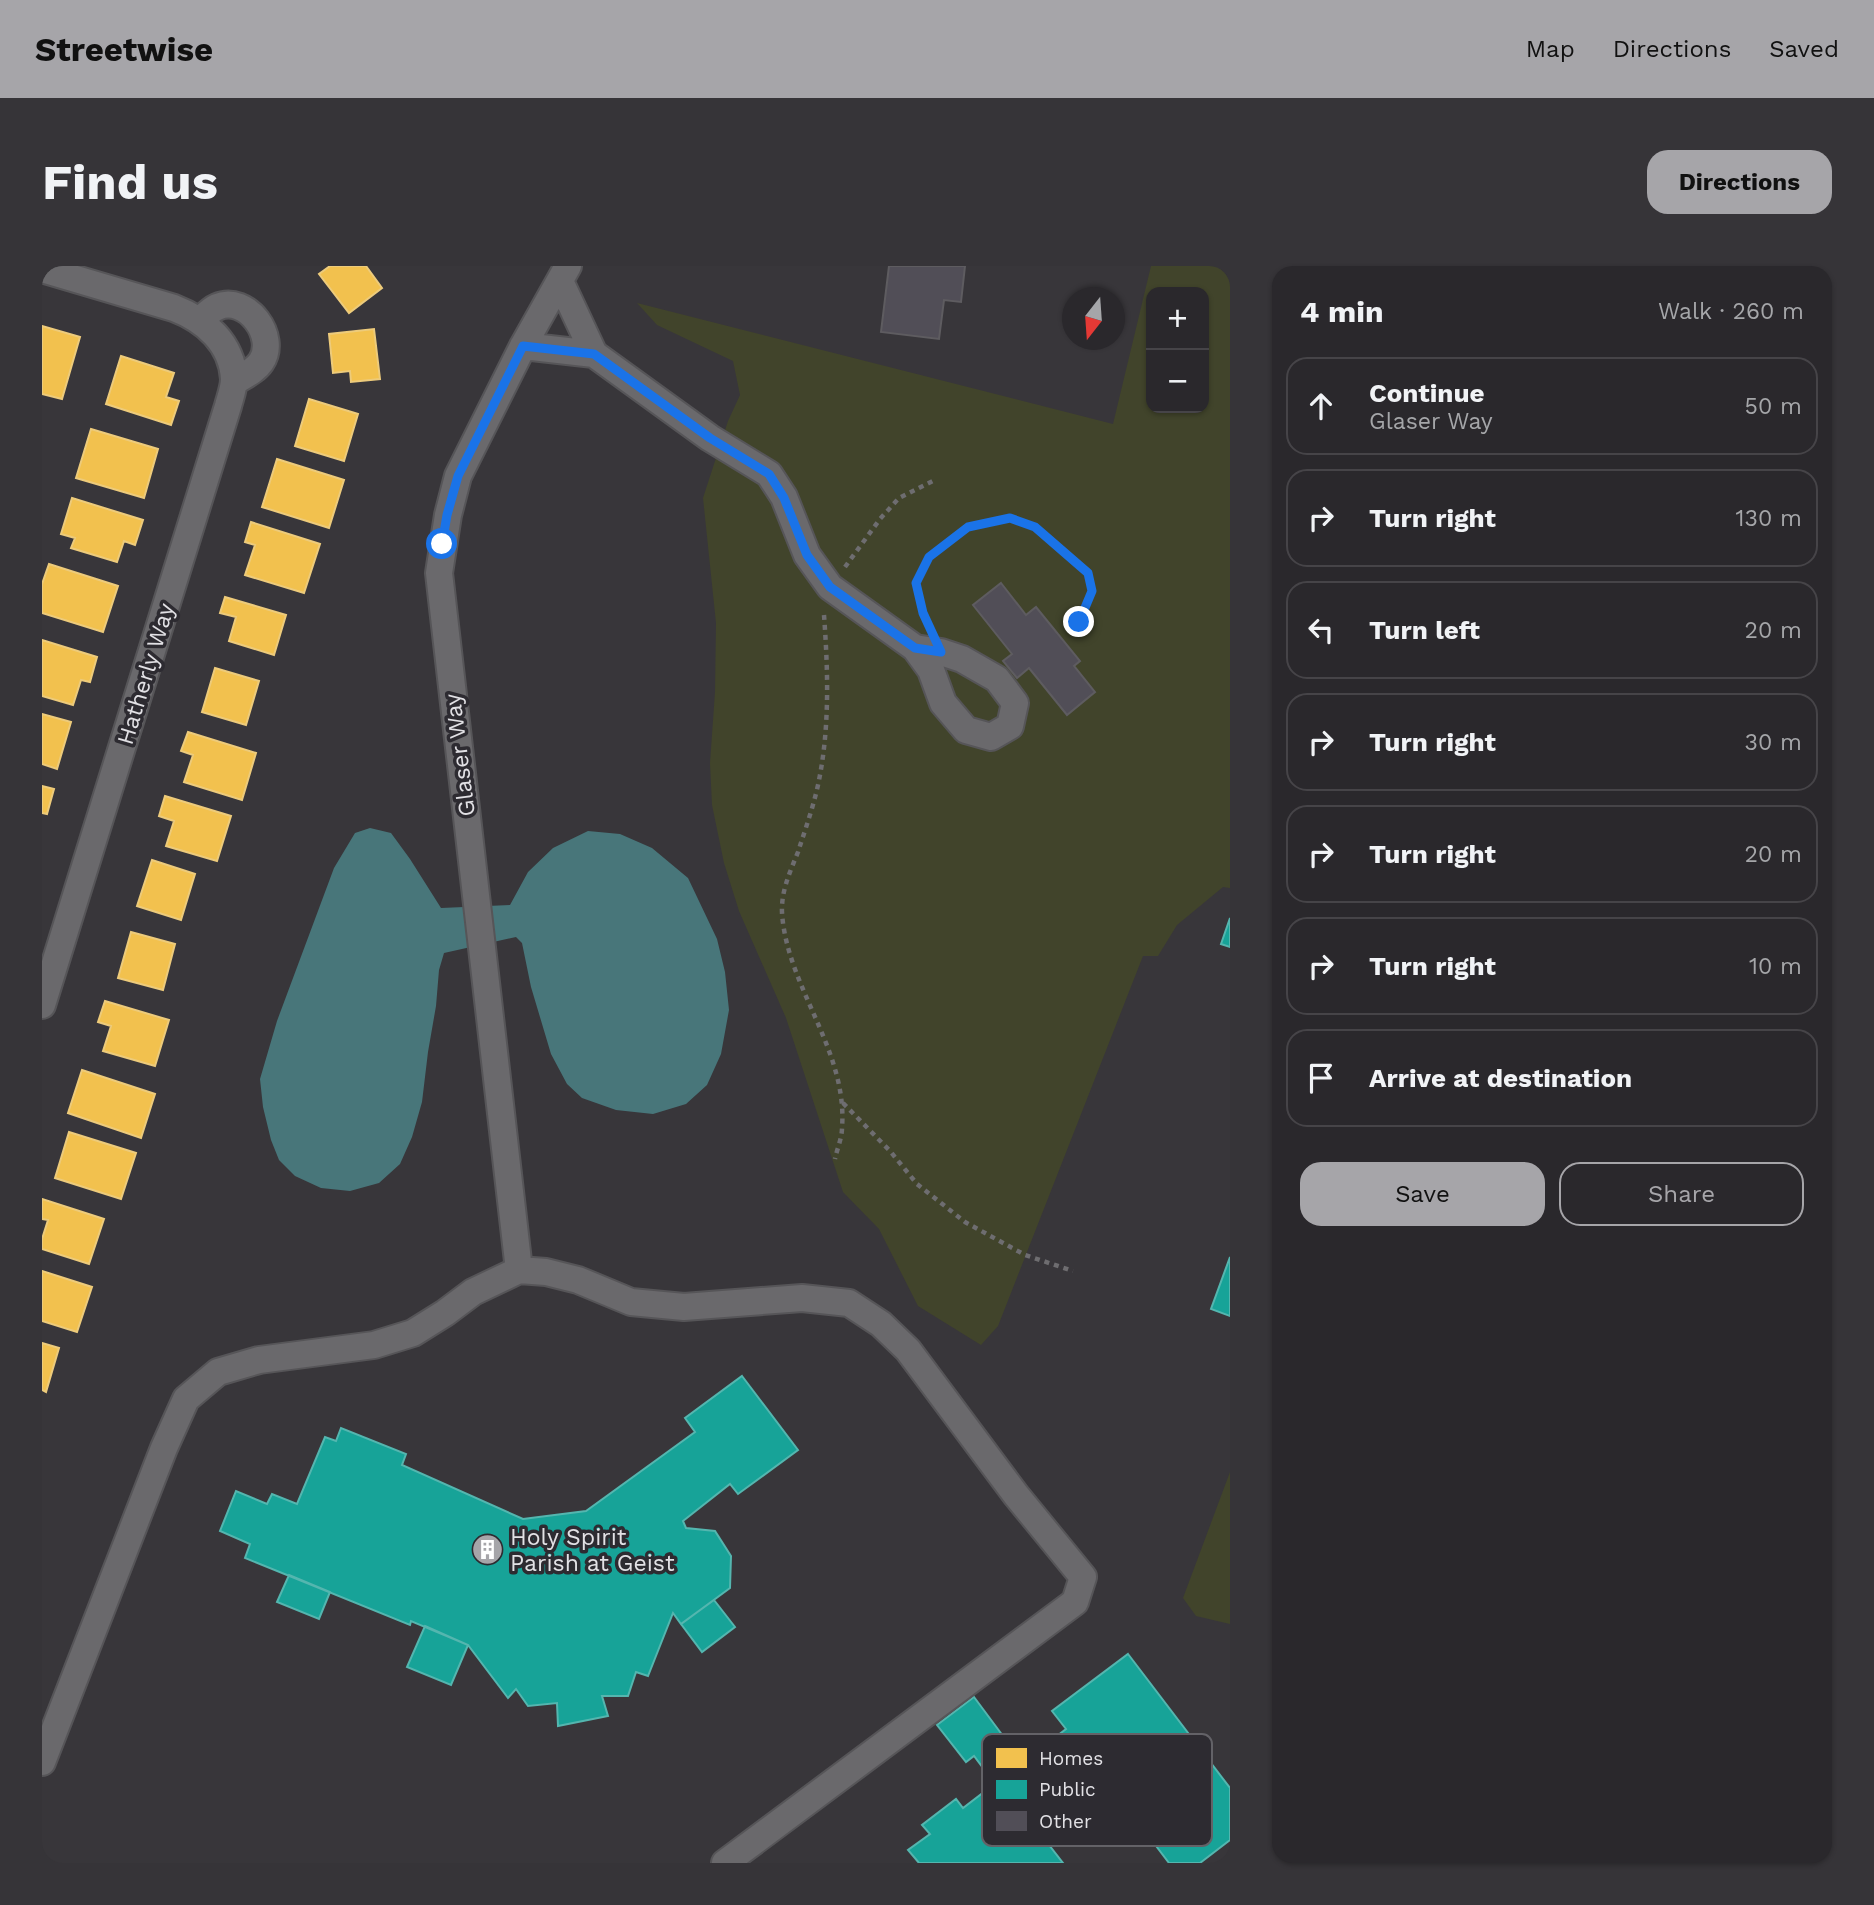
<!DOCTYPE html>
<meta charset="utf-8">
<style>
body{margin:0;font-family:"Work Sans",sans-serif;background:#363438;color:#f1f3f6}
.controls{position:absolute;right:21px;top:21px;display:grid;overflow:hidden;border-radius:14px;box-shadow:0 2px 5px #0004}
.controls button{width:63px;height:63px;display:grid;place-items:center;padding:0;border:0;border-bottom:2px solid #464448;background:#2a282c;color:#f1f3f6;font:35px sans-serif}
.compass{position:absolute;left:1020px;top:21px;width:63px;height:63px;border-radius:50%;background:#2a282c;box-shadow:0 2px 5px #0004;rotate:197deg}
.stop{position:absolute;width:21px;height:21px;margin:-16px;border:5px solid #1a73e8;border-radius:50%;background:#fff}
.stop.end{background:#1a73e8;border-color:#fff;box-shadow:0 2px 7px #0008}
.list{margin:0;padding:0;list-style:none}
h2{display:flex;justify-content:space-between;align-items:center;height:91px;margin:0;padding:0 28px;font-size:30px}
h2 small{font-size:23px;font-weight:400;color:#a5a6a9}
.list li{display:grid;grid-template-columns:46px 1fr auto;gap:21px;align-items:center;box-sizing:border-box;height:98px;margin:0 14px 14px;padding:0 14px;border:2px solid #464448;border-radius:21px}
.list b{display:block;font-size:26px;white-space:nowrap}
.list p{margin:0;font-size:23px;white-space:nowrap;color:#a5a6a9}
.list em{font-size:23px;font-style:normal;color:#a5a6a9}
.actions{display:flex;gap:14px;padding:21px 28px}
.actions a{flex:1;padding:16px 0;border:2px solid #a6a5a9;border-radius:21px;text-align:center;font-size:24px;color:#a6a5a9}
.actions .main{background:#a6a5a9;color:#111}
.icon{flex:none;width:38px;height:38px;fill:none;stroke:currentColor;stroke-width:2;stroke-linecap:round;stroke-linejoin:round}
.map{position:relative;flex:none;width:1188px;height:1597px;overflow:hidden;border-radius:21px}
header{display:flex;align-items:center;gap:42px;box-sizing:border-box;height:98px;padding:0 35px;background:#a6a5a9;color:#111}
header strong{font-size:33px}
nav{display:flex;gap:38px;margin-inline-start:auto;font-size:24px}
.intro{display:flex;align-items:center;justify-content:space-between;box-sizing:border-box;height:168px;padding:0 42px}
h1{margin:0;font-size:49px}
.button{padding:18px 32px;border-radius:21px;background:#a6a5a9;color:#111;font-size:24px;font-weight:700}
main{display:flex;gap:42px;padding:0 42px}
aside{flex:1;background:#2a282c;border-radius:21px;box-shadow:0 2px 5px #0004}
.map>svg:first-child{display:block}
</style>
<header>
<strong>Streetwise</strong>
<nav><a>Map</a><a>Directions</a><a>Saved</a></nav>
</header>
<div class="intro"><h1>Find us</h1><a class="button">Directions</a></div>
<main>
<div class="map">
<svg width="1188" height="1597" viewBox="0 0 1188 1597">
<rect width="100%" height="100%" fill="#38363a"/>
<path fill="#41442b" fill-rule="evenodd" d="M1109,0H1188V622L1181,621L1135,659L1116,690H1101L956,1060L939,1079L876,1040L837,963L801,926L744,752L697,645L682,597L670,539L668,497L673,426L674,357L661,232L686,155L698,129L691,95L615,59L595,37L1071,158ZM1109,26H1162V142H1109Z
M1188,1206V1358L1154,1350L1141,1332Z"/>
<path fill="#48767a" d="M328,562L349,567L368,593L399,642L468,639L486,606L511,582L546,565L578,568L610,582L646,612L675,673L683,706L687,744L679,788L665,819L644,838L611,848L574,844L540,832L525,818L509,788L489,721L480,677L474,671L402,687L397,704L394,740L386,786L380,836L370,871L358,898L337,917L308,925L279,922L253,910L237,894L229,874L221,841L218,813L235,755L292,602L313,567Z"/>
<path fill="#f2c14e" stroke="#edcb7b" stroke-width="2" d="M288,0H324L340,22L307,47L277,8Z
M0,60L38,71L20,133L0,128Z
M332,63L338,113L309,116L308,105L291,107L287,68Z
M79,90L132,107L124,131L137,135L129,159L64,138Z
M267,133L316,148L302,195L253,180Z
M49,163L116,183L102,232L34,212Z
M235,193L302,214L287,262L220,241Z
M30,232L101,254L93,279L82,275L75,296L29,282L33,272L19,268Z
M209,256L278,278L262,327L203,309L213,279L203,276Z
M7,298L76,320L61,366L0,347V318Z
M183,331L244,349L232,389L187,375L194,351L178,347Z
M0,374L55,391L48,416L39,414L31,439L0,430Z
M173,402L217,415L204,459L160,446Z
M0,448L29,456L15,503L0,498Z
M146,466L214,487L200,534L142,516L151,489L139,485Z
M0,520L12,523L5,548L0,547Z
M123,530L189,550L175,595L124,580L132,555L117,550Z
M110,594L153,608L139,654L95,640Z
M89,666L133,678L121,724L76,712Z
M63,735L127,754L113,800L61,785L69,760L56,756Z
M40,804L113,828L99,872L26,847Z
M27,866L94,887L79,933L13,912Z
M0,933L62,953L47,998L0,983V973L6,954L0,953Z
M0,1005L50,1021L35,1066L0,1055Z
M0,1077L17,1082L4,1126L0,1124Z"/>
<path fill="#17a398" stroke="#54b6af" stroke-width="2" d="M1188,652V681L1179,678Z
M1188,991V1050L1169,1043Z
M700,1110L756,1184L696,1228L688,1218L641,1255L644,1262L673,1265L689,1290L688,1322L639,1358L631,1347L606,1410L594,1406L586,1430H560L566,1450L516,1460L515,1437L486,1440L474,1423L466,1432L426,1379L369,1355L368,1359L203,1292L208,1278L178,1265L194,1225L225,1238L230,1228L255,1238L283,1171L294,1175L299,1162L364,1188L360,1199L481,1253L544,1245L653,1166L643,1152Z
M247,1309L288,1326L277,1353L235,1336Z
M672,1334L693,1361L660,1386L639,1358Z
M383,1360L426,1379L409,1419L365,1401Z
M1086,1388L1188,1522V1574L1158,1597H1127L1058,1506L990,1557L1021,1597H877L866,1584L888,1568L880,1559L914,1533L921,1542L1024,1463L1010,1445Z
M932,1431L961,1470L953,1476L973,1502L953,1518L932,1490L924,1496L895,1459Z"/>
<path fill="#514e57" stroke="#5e5c60" stroke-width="2" d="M847,0H923L919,36L902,34L897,73L839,66Z
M959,317L984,349L994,341L1038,395L1032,400L1053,426L1025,449L987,402L975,412L961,395L970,388L931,339Z"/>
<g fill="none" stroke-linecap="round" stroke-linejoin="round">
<defs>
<path id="minor" d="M0,3L132,42C163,54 190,77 192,113C192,122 188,132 186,140L0,739
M518,15L552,88
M158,55C163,50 168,44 175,41C205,28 236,71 219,96C213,105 201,110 192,116
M481,80L552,88L668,172L727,208L742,231L765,289L788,321L873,382L889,404L901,437L924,464L949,471L968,460L973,437L955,413L920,393L899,386L873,382
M477,1004L397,307L406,249L416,210L481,80L526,0
M0,1496L122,1182L144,1133L176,1106L217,1094L332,1079L371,1067L403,1047L431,1026L477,1004L504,1006L536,1014L589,1036L642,1041L760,1032L807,1037L839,1058L866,1084L974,1229L1041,1311L1033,1336L683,1597"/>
</defs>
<use href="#minor" stroke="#565558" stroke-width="30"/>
<path stroke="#6e6d70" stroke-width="4.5" stroke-dasharray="5 5" stroke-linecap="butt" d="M803,301L838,253L857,232L891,215
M782,349C786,405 788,463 776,519C771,542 763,564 756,586C748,606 739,625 740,647C745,722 806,784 800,862C800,872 795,883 793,893
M885,357L881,347L874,317L887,291L926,261L968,252L993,261L1046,307L1050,325L1037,356L1025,366
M801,837L848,885L875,918L923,956L983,989L1031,1005"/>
<use href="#minor" stroke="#6a696c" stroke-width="26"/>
</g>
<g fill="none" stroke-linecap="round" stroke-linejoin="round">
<path stroke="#1a73e8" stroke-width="9" d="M400,278L405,249L416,210L481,80L552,88L668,172L727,208L742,232L765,289L788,321L873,382L899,386L881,347L874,317L887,291L926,261L968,252L993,261L1046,307L1050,325L1037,356"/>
</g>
<defs>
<symbol id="building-disc" viewBox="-11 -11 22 22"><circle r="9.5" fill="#a6a5a9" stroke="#2d2b31"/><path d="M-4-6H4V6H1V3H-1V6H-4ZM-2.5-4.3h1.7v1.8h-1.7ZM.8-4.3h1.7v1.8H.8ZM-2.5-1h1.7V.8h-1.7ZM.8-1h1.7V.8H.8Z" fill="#fff"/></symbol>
</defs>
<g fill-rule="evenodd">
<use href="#building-disc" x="428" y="1266" width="35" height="35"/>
</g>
<g text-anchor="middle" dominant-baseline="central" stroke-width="7" stroke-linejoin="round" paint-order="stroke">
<g font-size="23" fill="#e2e1e5" stroke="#2d2b31">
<text transform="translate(104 408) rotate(-73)">Hatherly Way</text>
<text transform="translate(418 489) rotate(-97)">Glaser Way</text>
</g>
<g font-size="23" fill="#e2e1e5" stroke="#2d2b31" text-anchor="start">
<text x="468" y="1271">Holy Spirit<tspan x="468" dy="26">Parish at Geist</tspan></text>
</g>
</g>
<rect x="940" y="1468" width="230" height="112" rx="10" fill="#2d2b31" stroke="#636267" stroke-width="2"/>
<rect x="954" y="1482" width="31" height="20" fill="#f2c14e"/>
<rect x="954" y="1514" width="31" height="19" fill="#17a398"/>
<rect x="954" y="1545" width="31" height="20" fill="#514e57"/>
<g font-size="19" fill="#e2e1e5">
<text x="997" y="1499">Homes</text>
<text x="997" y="1530">Public</text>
<text x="997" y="1562">Other</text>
</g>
</svg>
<div class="controls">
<button>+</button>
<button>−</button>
</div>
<svg class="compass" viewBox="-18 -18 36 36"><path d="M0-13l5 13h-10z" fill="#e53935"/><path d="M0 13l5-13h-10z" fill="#a5a6a9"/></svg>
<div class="stop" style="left:400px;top:278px"></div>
<div class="stop end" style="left:1037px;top:356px"></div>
</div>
<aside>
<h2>4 min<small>Walk · 260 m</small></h2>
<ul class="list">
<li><svg class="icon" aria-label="ahead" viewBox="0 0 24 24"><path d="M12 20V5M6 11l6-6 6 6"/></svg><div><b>Continue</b><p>Glaser Way</p></div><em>50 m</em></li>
<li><svg class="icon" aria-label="right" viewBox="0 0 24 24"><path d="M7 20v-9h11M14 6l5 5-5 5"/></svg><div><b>Turn right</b></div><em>130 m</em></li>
<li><svg class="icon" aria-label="left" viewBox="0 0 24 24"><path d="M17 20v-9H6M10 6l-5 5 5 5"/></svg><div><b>Turn left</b></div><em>20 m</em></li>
<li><svg class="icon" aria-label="right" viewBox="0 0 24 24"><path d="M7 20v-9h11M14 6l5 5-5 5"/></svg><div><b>Turn right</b></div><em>30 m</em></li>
<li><svg class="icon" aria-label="right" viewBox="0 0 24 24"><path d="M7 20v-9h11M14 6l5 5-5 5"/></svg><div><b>Turn right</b></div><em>20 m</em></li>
<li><svg class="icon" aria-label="right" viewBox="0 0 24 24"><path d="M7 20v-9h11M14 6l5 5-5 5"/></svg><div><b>Turn right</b></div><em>10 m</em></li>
<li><svg class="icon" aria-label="arrive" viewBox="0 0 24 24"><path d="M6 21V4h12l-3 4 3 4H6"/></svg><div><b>Arrive at destination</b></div></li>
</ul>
<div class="actions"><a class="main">Save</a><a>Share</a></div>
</aside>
</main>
